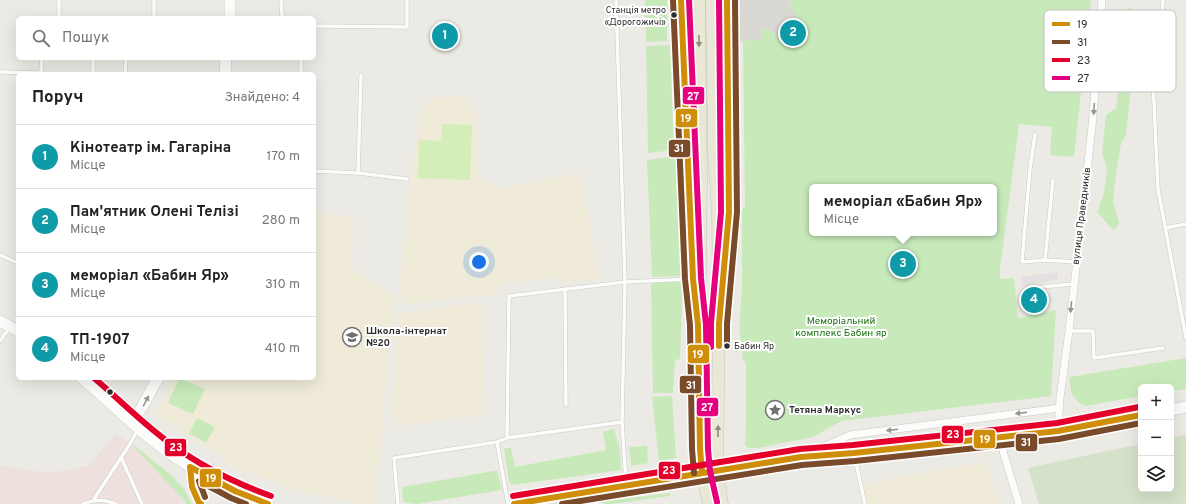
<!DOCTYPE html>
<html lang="uk">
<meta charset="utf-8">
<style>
body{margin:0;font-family:Overpass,sans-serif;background:#f2f2f2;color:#222}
.controls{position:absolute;right:12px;bottom:12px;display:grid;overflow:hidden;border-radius:6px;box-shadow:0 4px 16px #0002}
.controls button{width:36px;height:36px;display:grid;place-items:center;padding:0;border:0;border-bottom:1px solid #e0e0e0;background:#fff;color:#222;font:20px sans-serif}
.you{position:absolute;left:479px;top:262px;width:14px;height:14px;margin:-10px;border:3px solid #fff;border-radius:50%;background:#1a73e8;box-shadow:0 0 0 6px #1a73e833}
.badge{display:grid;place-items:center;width:26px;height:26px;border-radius:50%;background:#b45309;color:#fff;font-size:13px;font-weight:700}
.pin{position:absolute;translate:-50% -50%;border:2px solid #fff;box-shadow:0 1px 4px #0006}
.popup{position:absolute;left:809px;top:184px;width:188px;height:52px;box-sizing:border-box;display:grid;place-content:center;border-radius:6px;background:#fff;filter:drop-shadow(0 1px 3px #0005);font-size:13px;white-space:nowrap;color:#767676}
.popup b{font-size:15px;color:#222}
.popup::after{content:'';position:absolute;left:50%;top:100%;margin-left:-8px;border:8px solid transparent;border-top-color:#fff}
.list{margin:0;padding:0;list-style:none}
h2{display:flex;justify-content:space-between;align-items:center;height:52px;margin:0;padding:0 16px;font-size:17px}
h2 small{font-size:13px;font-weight:400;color:#767676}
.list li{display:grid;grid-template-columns:26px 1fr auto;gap:12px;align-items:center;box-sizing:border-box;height:64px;padding:0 16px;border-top:1px solid #e0e0e0}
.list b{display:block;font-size:15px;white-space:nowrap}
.list p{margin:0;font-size:13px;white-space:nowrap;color:#767676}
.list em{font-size:13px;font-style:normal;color:#767676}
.icon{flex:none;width:22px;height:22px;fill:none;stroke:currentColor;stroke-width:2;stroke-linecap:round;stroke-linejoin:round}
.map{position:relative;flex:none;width:1186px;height:504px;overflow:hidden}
.search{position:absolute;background:#fff;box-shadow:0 4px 16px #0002;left:16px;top:16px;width:300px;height:44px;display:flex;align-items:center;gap:10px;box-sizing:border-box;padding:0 14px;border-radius:6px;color:#767676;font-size:15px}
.panel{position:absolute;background:#fff;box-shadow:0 4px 16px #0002;left:16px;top:72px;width:300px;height:308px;border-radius:6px}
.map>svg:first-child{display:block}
</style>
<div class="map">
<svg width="1186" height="504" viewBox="0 0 1186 504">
<rect width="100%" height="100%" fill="#eceae4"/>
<path fill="#e4e0e2" d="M1057,272L1058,280L1023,285L1021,277Z"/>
<path fill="#efebd8" d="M464,96L476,110L479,180L489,182L493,186L494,189L580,173L599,277L597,279L563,284L561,277L500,284L496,294L408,304L402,301L400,287L411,180L421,110L435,97Z
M314,212L353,217L352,268L395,297L375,504H363L288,489L237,468L156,415L173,378H314Z
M481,302L485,415L395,426L392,402L398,314Z
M986,462L1000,504H862L858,485Z"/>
<path fill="#eee0dc" d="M116,434L137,449L185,501L178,504H0V465L12,468L51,473L88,466Z"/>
<path fill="#c8eabb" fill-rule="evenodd" d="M645,0H667V41L646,42Z
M792,0H1091L1074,157L1050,155L1052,127L1019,124L1000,269V279L1014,278L1018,318L1056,310L1051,396L841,421L813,437L758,448H748L745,445L746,423V364L743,360L739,329L742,285V209L745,208L743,41L760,40L761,33L766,28L793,45L792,9L789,4ZM812,187H994V233H812Z
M1128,7L1144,15L1141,67L1131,86L1126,135L1121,143L1116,174L1113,202L1119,223L1114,231L1097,212L1104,193L1107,169L1102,153L1106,115L1116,108Z
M670,45L674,150L648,153L646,46Z
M677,156L679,174L683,276L652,277L647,160Z
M683,281L680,359L675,360L673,393H653L651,283Z
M1186,358V389L1171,391V387H1141V396L1086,406C1071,400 1071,392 1069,377Z
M179,378L205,389L193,414L168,403Z
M672,396L676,458L659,461L652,397Z
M197,418L215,427L206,443L189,433Z
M614,429L620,450L621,470L512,485L509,482L504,448H511L515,467L606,450L603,432Z
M134,445L172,476L184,489L192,504H186L185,501L133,446Z
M647,446L648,463L631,466L629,447Z
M494,471H497L502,490L416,504L403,502L402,487Z
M670,493V496L612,504H603V501Z"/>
<path fill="#d5e2ca" d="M1186,435V504H1039L1028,468L1141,444V489H1171V438Z"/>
<path fill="#d3eeb8" d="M442,124L472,125L470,180L418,178L419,140L441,141Z"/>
<path fill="#dad8d2" d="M736,0H792L789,4L790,6L807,30L793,45L766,28L761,33V40L740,41V13H735Z"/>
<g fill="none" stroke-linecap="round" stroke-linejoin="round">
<defs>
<path id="lane" d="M281,0L282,16L283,18
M616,0L625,282L622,422L626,483
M1163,0L1162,17L1151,36L1158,189L1186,338
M59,18V0
M154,18V0
M314,26L407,27V0
M93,58V74
M0,72L41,73L42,74
M41,73L42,58
M125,74L126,58
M301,74V59
M1035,134L1030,169L1022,262L1045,260
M314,171L358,173L361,75
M358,173L407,179
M1053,180L1045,260L1077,262
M1165,228L1186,224
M0,255L18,263
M1028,288L1074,284
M565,289L566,405
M1069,331H1093L1094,358L1163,348
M0,341L10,327
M507,438L509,296L625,282L693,279
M497,442L508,504
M854,454L865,504
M121,457L142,504
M190,470L192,487L199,503L201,504
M595,492L597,504
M94,499L130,444L138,429
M83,504C96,499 103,499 116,504
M398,504L394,458L497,442L507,438L622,422"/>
<path id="street" d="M1058,431L1060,398L1069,331L1092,127L1102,0
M999,438L1019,504
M808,454L850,435L1060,408"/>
<path id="secondary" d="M681,0L689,187L695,297
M230,18V0
M225,74L226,58
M723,278L729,212L727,0
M0,321L18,331
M82,378C114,405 143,436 178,459C205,478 237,493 268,504
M1171,410L1186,407
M132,422L142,407L158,378
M514,504L728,468L801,457L854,453L1058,431L1141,415"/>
<path id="primary" d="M699,2L701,178L700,277L698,325L700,449L702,472L709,504
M712,2L714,150L718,213L719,324L717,470L722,504"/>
</defs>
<use href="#lane" stroke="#cac9c9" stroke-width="4.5"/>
<use href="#street" stroke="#cac9c9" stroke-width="8"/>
<use href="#secondary" stroke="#cac9c9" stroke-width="12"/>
<use href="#primary" stroke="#c6c6c4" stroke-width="13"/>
<use href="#lane" stroke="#fcfcfb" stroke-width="3.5"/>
<use href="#street" stroke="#fcfcfb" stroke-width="7"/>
<use href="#secondary" stroke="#fcfcfb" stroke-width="11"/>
<use href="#primary" stroke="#e9e7d5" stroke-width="12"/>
<defs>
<path id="bus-1" d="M681,0L693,279L698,325L700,449L702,472
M719,346V324L729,212L727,0
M201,504L199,503L192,487L190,467L235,491L268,504
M514,504L801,457L854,453L1058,431L1141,415"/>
<path id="bus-2" d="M673,0L685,279L690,325L692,449L694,473
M727,346V324L737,212L735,0
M205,497L199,481L231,498L246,504
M562,504L802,465L855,461L1059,439L1141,423"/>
<path id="bus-3" d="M94,378C120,400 143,424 171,444C202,467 235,483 271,496
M513,496L800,449L853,445L1057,423L1139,407"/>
<path id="bus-4" d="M689,0L701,278L706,325L708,449L710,471L717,502
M711,347V323L721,212L719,0"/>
</defs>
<use href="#bus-1" stroke="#fff" stroke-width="9"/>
<use href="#bus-2" stroke="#fff" stroke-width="9"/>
<use href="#bus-3" stroke="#fff" stroke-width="9"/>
<use href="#bus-4" stroke="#fff" stroke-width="9"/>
<use href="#bus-1" stroke="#cf8e09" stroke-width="6"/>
<use href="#bus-2" stroke="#7a4b2a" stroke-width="6"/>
<use href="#bus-3" stroke="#e4002b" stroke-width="6"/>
<use href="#bus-4" stroke="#e5007d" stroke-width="6"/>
</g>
<defs><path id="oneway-solid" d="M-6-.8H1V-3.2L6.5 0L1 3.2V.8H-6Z"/></defs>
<g fill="#8c8a82">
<use href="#oneway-solid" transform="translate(699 41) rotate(89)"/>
<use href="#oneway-solid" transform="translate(718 431) rotate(-89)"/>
</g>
<g fill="#959594">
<use href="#oneway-solid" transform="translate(1094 109) rotate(94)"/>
<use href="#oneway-solid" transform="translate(1071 307) rotate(96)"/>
<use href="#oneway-solid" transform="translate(146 401) rotate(-62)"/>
<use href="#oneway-solid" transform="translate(1021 413) rotate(173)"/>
<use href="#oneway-solid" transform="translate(892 430) rotate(173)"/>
</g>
<defs>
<symbol id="school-ring" viewBox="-11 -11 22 22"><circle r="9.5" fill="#fff" stroke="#70706e" stroke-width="1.5"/><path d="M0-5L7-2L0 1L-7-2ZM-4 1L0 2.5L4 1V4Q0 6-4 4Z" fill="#70706e"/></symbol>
<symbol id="sight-ring" viewBox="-11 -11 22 22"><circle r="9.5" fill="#fff" stroke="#70706e" stroke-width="1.5"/><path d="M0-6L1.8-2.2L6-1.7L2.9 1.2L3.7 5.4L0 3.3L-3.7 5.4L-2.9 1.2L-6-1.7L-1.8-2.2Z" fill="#70706e"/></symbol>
</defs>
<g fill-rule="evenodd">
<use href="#school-ring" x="341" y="326" width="22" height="22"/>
<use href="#sight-ring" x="764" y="399" width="22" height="22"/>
</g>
<g fill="#2e2e2e" stroke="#fff" stroke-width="1.5">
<circle cx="674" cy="15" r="3.5"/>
<circle cx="727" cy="346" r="3.5"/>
<circle cx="110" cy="392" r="3.5"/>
</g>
<g text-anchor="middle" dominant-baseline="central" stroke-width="4" stroke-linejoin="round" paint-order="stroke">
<g font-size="9" fill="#2e2e2e" stroke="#fff" text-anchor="end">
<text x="666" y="10">Станція метро<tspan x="666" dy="12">«Дорогожичі»</tspan></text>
<text x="734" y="346" text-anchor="start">Бабин Яр</text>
</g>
<g font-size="10" fill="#2e2e2e" stroke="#fff">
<text transform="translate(1082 216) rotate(-83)">вулиця Праведників</text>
</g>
<g font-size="10" fill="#1d7315" stroke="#fff">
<text x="841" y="321">Меморіальний<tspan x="841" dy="12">комплекс Бабин яр</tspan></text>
</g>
<g font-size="10" font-weight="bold" fill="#2e2e2e" stroke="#fff" text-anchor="start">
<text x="366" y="331">Школа-інтернат<tspan x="366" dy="12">№20</tspan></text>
<text x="789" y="410">Тетяна Маркус</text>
</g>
</g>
<rect x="1044" y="10" width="132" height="82" rx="6" fill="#fff" stroke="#c0c0c0" stroke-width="1"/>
<rect x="1052" y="22" width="18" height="4" fill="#cf8e09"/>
<rect x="1052" y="40" width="18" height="4" fill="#7a4b2a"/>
<rect x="1052" y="58" width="18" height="4" fill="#e4002b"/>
<rect x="1052" y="76" width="18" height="4" fill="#e5007d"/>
<g font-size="11" fill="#2e2e2e">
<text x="1077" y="28">19</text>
<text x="1077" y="46">31</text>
<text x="1077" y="64">23</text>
<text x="1077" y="82">27</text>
</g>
<g stroke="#fff" stroke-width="1.5">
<rect x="682" y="86" width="23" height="19" rx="4" fill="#e5007d"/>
<rect x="675" y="108" width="23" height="20" rx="4" fill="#cf8e09"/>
<rect x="668" y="139" width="23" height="19" rx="4" fill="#7a4b2a"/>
<rect x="687" y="344" width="23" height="20" rx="4" fill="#cf8e09"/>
<rect x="679" y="375" width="23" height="19" rx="4" fill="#7a4b2a"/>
<rect x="696" y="397" width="23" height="20" rx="4" fill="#e5007d"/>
<rect x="941" y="425" width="23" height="19" rx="4" fill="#e4002b"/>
<rect x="973" y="429" width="23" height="20" rx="4" fill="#cf8e09"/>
<rect x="1015" y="433" width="23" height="19" rx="4" fill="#7a4b2a"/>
<rect x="164" y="438" width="23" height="19" rx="4" fill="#e4002b"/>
<rect x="658" y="461" width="23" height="19" rx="4" fill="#e4002b"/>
<rect x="199" y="468" width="23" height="20" rx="4" fill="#cf8e09"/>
</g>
<g font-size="11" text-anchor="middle" font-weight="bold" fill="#fff">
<text x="693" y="100">27</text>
<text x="686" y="122">19</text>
<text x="679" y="152">31</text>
<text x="698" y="358">19</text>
<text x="691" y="389">31</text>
<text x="707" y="411">27</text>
<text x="953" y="438">23</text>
<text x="985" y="443">19</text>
<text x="1026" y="446">31</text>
<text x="176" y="451">23</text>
<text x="669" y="474">23</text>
<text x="211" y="482">19</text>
</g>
</svg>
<div class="controls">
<button>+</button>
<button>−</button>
<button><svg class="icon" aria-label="layers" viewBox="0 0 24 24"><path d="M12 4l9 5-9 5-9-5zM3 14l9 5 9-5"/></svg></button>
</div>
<div class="you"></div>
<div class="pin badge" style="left:445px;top:36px;background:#0f9aa8">1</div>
<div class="pin badge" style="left:793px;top:33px;background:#0f9aa8">2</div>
<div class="pin badge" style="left:903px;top:264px;background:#0f9aa8">3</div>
<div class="popup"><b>меморіал «Бабин Яр»</b>Місце</div>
<div class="pin badge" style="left:1034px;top:300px;background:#0f9aa8">4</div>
<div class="search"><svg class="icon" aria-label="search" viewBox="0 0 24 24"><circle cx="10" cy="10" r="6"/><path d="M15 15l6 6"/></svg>Пошук</div>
<section class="panel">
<h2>Поруч<small>Знайдено: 4</small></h2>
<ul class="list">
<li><span class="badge" style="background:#0f9aa8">1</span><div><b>Кінотеатр ім. Гагаріна</b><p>Місце</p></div><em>170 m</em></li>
<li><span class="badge" style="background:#0f9aa8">2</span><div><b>Пам'ятник Олені Телізі</b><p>Місце</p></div><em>280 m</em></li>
<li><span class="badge" style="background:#0f9aa8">3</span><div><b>меморіал «Бабин Яр»</b><p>Місце</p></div><em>310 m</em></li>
<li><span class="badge" style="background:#0f9aa8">4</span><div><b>ТП-1907</b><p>Місце</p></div><em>410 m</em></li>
</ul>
</section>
</div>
